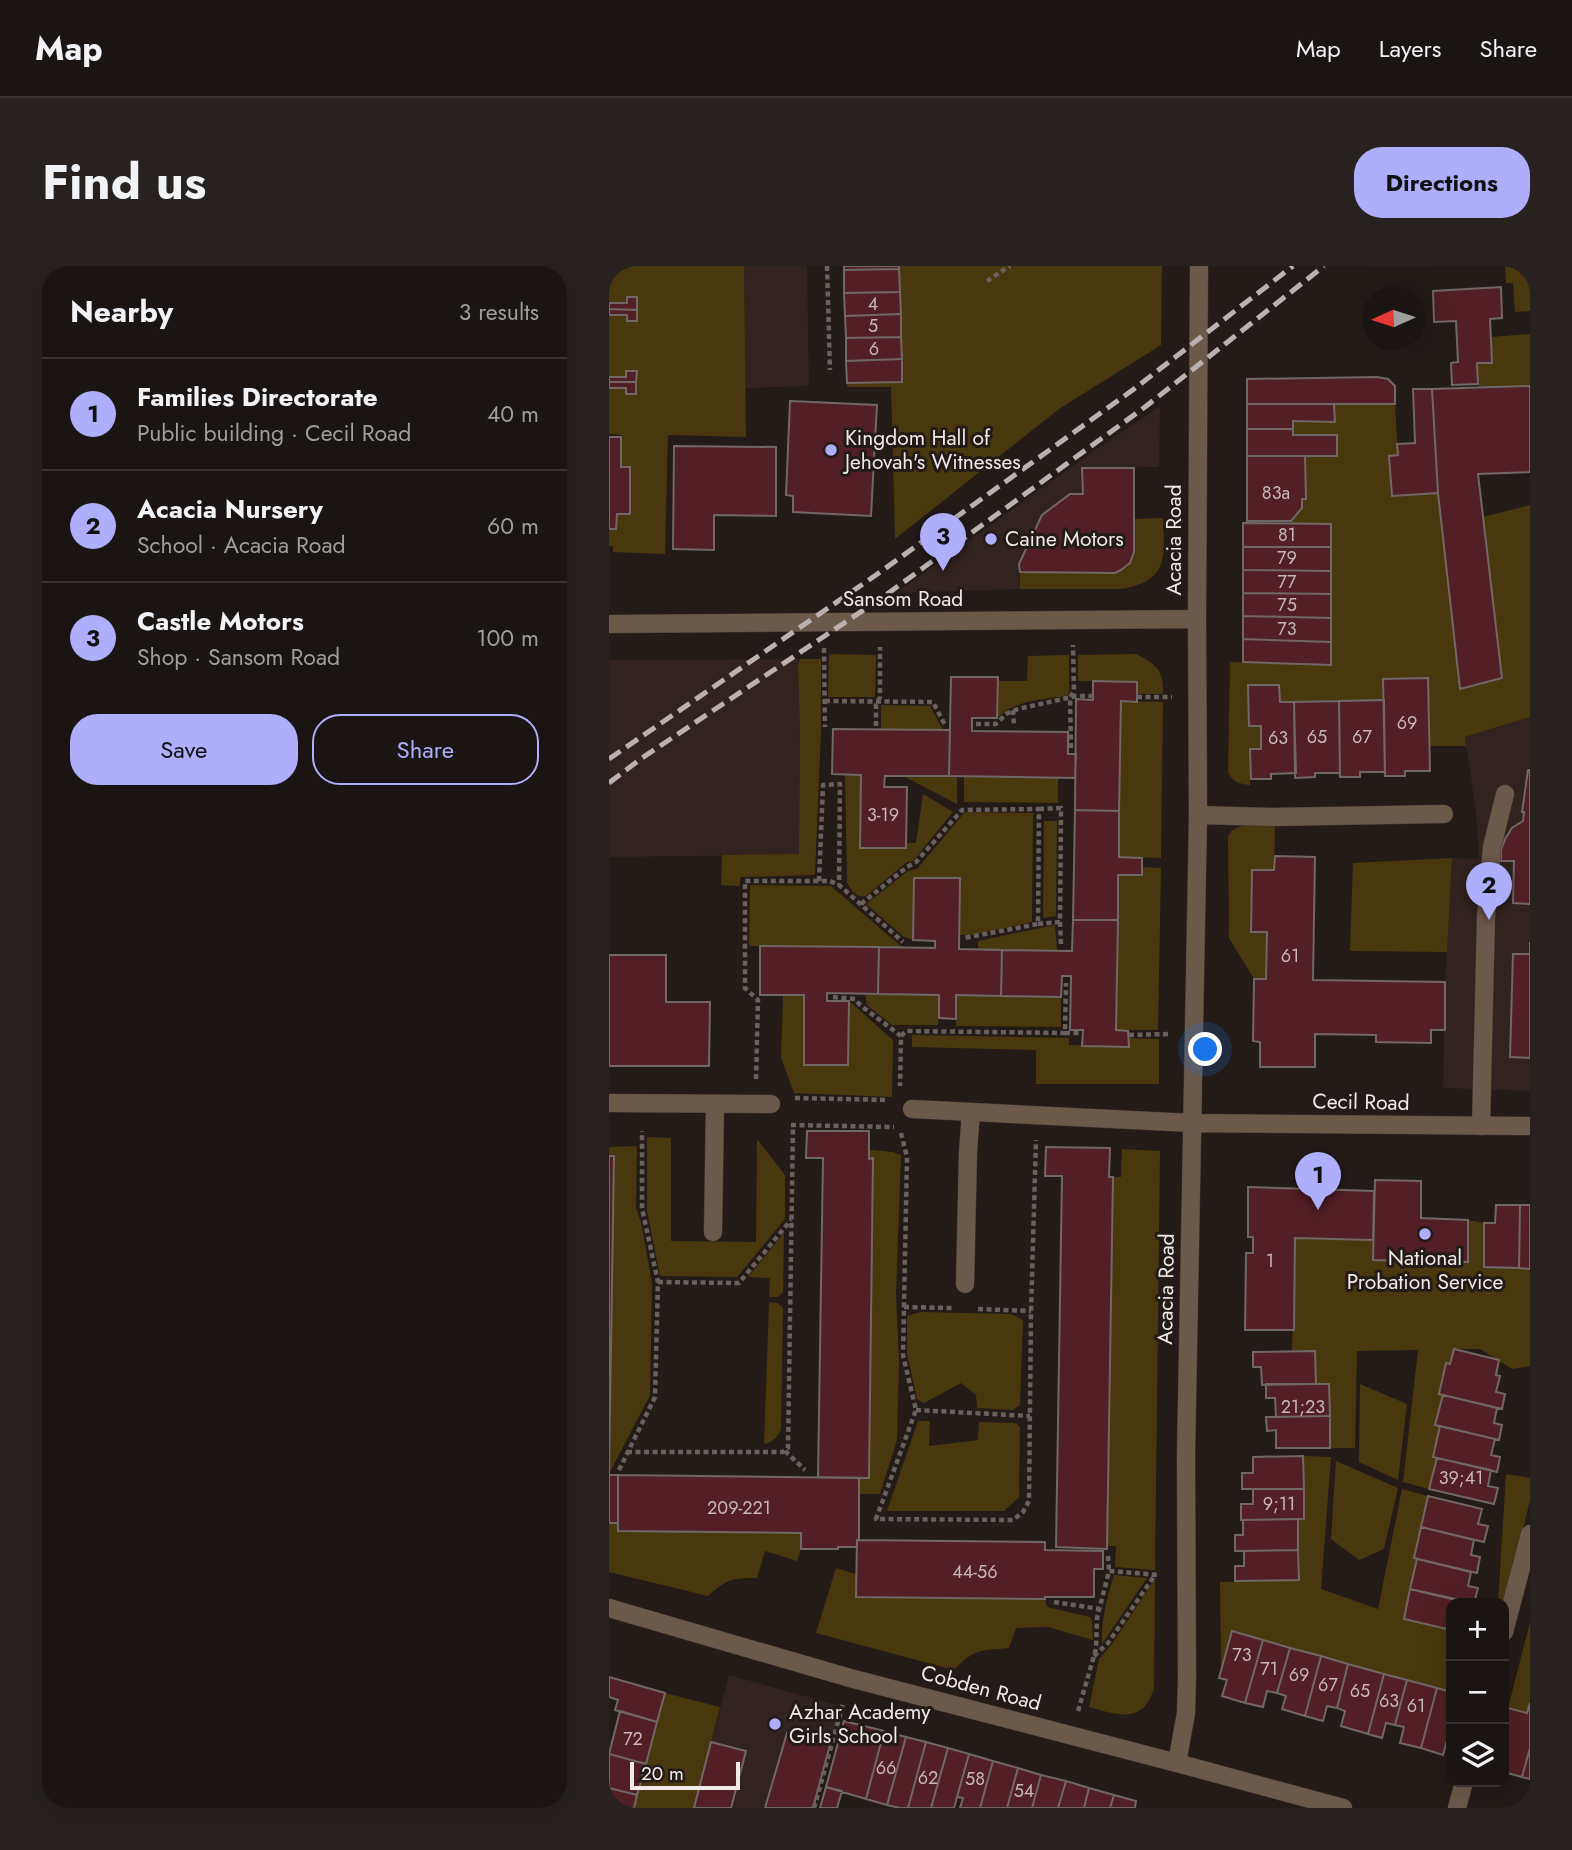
<!DOCTYPE html>
<meta charset="utf-8">
<style>
body{margin:0;font-family:Jost,sans-serif;background:#272120;color:#f1f3f6}
.controls{position:absolute;right:21px;bottom:21px;display:grid;overflow:hidden;border-radius:14px;box-shadow:0 7px 28px #0002}
.controls button{width:63px;height:63px;display:grid;place-items:center;padding:0;border:0;border-bottom:2px solid #383332;background:#1a1412;color:#f1f3f6;font:35px sans-serif}
.compass{position:absolute;left:753px;top:21px;width:63px;height:63px;border-radius:50%;background:#1a1412;box-shadow:0 7px 28px #0002;rotate:267deg}
.scale{position:absolute;left:21px;bottom:18px;width:110px;box-sizing:border-box;padding-left:7px;border:4px solid #f0eae8;border-top:0;font-size:19px;line-height:24px;white-space:nowrap;color:#f0eae8;-webkit-text-stroke:5px #231b18;paint-order:stroke}
.you{position:absolute;left:597px;top:784px;width:24px;height:24px;margin:-18px;border:5px solid #fff;border-radius:50%;background:#1a73e8;box-shadow:0 0 0 10px #1a73e833}
.badge{display:grid;place-items:center;width:46px;height:46px;border-radius:50%;background:#aeaefb;color:#111;font-size:23px;font-weight:700}
.pin{position:absolute;translate:-50% -58px;filter:drop-shadow(0 2px 4px #0008)}
.pin::after{content:'';position:absolute;top:37px;width:24px;height:21px;background:inherit;clip-path:polygon(0 0,100% 0,50% 100%)}
.list{margin:0;padding:0;list-style:none}
h2{display:flex;justify-content:space-between;align-items:center;height:91px;margin:0;padding:0 28px;font-size:30px}
h2 small{font-size:23px;font-weight:400;color:#9f9e9f}
.list li{display:grid;grid-template-columns:46px 1fr auto;gap:21px;align-items:center;box-sizing:border-box;height:112px;padding:0 28px;border-top:2px solid #383332}
.list b{display:block;font-size:26px;white-space:nowrap}
.list p{margin:0;font-size:23px;white-space:nowrap;color:#9f9e9f}
.list em{font-size:23px;font-style:normal;color:#9f9e9f}
.actions{display:flex;gap:14px;padding:21px 28px}
.actions a{flex:1;padding:16px 0;border:2px solid #aeaefb;border-radius:28px;text-align:center;font-size:24px;color:#aeaefb}
.actions .main{background:#aeaefb;color:#111}
.icon{flex:none;width:38px;height:38px;fill:none;stroke:currentColor;stroke-width:2;stroke-linecap:round;stroke-linejoin:round}
.map{position:relative;flex:none;width:921px;height:1542px;overflow:hidden;border-radius:28px}
header{display:flex;align-items:center;gap:42px;box-sizing:border-box;height:98px;padding:0 35px;background:#1a1412;border-bottom:2px solid #383332}
header strong{font-size:33px}
nav{display:flex;gap:38px;margin-inline-start:auto;font-size:24px}
.intro{display:flex;align-items:center;justify-content:space-between;box-sizing:border-box;height:168px;padding:0 42px}
h1{margin:0;font-size:49px}
.button{padding:18px 32px;border-radius:28px;background:#aeaefb;color:#111;font-size:24px;font-weight:700}
main{display:flex;gap:42px;padding:0 42px}
aside{flex:1;background:#1a1412;border-radius:28px;box-shadow:0 7px 28px #0002}
.map>svg:first-child{display:block}
</style>
<header>
<strong>Map</strong>
<nav><a>Map</a><a>Layers</a><a>Share</a></nav>
</header>
<div class="intro"><h1>Find us</h1><a class="button">Directions</a></div>
<main>
<aside>
<h2>Nearby<small>3 results</small></h2>
<ul class="list">
<li><span class="badge">1</span><div><b>Families Directorate</b><p>Public building · Cecil Road</p></div><em>40 m</em></li>
<li><span class="badge">2</span><div><b>Acacia Nursery</b><p>School · Acacia Road</p></div><em>60 m</em></li>
<li><span class="badge">3</span><div><b>Castle Motors</b><p>Shop · Sansom Road</p></div><em>100 m</em></li>
</ul>
<div class="actions"><a class="main">Save</a><a>Share</a></div>
</aside>
<div class="map">
<svg width="921" height="1542" viewBox="0 0 921 1542">
<rect width="100%" height="100%" fill="#231b18"/>
<path fill="#31231f" d="M135,0H198L200,120L136,122Z
M551,140L550,201L474,202V228H461L433,249L410,298L411,323L287,327L472,194Z
M191,393L189,400L191,464L190,589L0,591V394Z
M921,451V825L834,822L836,716L843,592L870,593L867,546L856,471Z
M120,1409L231,1440L204,1542H85Z"/>
<path fill="#49380e" d="M0,0H135L137,171L59,169L56,288L4,286V280H0V263H7L8,248H21L20,201H12L13,169L0,168V122H17V128H27L28,105H17V111H0V49H18V54L28,55V31L18,37H0Z
M290,0H553L552,79L450,143L286,273L282,121H238V117L293,116Z
M896,0H921V45L906,46L904,17H897Z
M921,68V120L870,122L868,97L883,96L882,71Z
M725,138H786L789,189L780,190L782,230L829,227L851,423L893,412L874,251L921,239V451L856,471L857,480H821L819,412L775,413V434L671,436L670,419H640V460H652V483L641,484V519C631,518 623,516 619,506L621,396L722,399V258L682,257V255L693,242V233L697,232L696,190H728V169H684V155H725Z
M554,252C556,292 559,316 511,323H411V306L506,307C530,298 525,274 524,253Z
M220,388L267,389L266,431H219Z
M527,388C547,398 555,404 554,428H528V416L469,415V389Z
M460,389V428L456,430C431,434 407,434 388,452V415H418L419,390Z
M191,393H212V465L206,609L132,611L130,620L112,619L113,589L190,588L191,464L189,400Z
M512,435L554,436L552,592L510,591Z
M272,439L321,440L334,464L272,463Z
M236,508L252,509L251,582H296L297,577H307L314,528L344,546L304,595L298,596L257,630C246,632 243,625 238,617Z
M294,510H348V538Z
M355,510L449,512V537L355,536Z
M356,546L424,547L423,656L362,669H350L351,613L305,612L304,674L295,671L257,638L299,605L308,603Z
M435,555H448L447,650L434,652Z
M633,560H666L665,604L643,666H658L657,713H645L620,672L619,571L623,564Z
M843,592L838,686L741,685L744,597Z
M533,601L552,602L549,764H507L509,609H532Z
M141,619L222,620L294,682L140,680Z
M446,659L448,684H369V675Z
M256,727L330,729L329,759H283L258,739Z
M174,729H195V799H239L240,735L284,774L283,831L185,827L172,792Z
M347,729L452,731V761L347,760Z
M303,769L460,772V779L520,780V772L550,773V818H427V784L303,781Z
M38,871L62,872V975L147,976L148,873L176,909V953L128,1011L51,1010L38,945Z
M28,880L27,942L32,956L43,1017L41,1129L1,1206L5,890H0V881Z
M513,883L551,885L546,1304L506,1301L507,1280H498L504,911H512Z
M260,884L284,886L292,889L287,1028L290,1095L288,1174L271,1228H250V1212H260L264,893H260Z
M859,954L875,957V1001L921,1003V1100L903,1103L871,1083H845L841,1098L837,1097L830,1128L834,1129L826,1159L831,1160L828,1192L820,1223L794,1216L809,1084L748,1085L746,1182H721L720,1118H707L706,1085H683L686,972L764,974V994L859,995Z
M175,967L174,1026L169,1031H160L161,1012L139,1011Z
M160,1036L168,1037L174,1042L172,1162C170,1170 163,1177 155,1178Z
M311,1046L402,1048L414,1054L411,1139L404,1144L368,1142L367,1129L352,1117L315,1137L308,1133L298,1088V1050Z
M751,1118L798,1138L789,1214L750,1196Z
M309,1155H321L320,1180L369,1174L370,1156L407,1157L411,1161L410,1231L395,1245H278Z
M694,1190L722,1191L712,1323L769,1343L793,1223L819,1230L805,1292L808,1293L795,1352L842,1364V1426L623,1366L612,1404L611,1316L690,1314L689,1253H695Z
M727,1195L789,1222L775,1283L750,1294L722,1273Z
M897,1208L921,1212V1234L895,1342V1337H889Z
M0,1257H9V1265L192,1267V1283L188,1295L156,1285L148,1312C123,1312 118,1313 99,1330L0,1306Z
M227,1302L247,1308L248,1331L436,1333L438,1341L481,1351L483,1355L484,1374L439,1361L407,1362L400,1382C371,1385 366,1382 345,1404L207,1367Z
M505,1309L538,1312L493,1378C492,1353 498,1333 505,1309Z
M546,1313L545,1422C534,1459 508,1449 480,1441L490,1393L503,1378Z
M921,1356V1437L918,1447L899,1442Z
M56,1427L111,1441L85,1542H25Z"/>
<path fill="#511f25" stroke="#716767" stroke-width="2" d="M235,0H290V3L235,4Z
M290,3L291,26L235,27V4Z
M892,21L893,52L881,53L883,97H868L869,118L843,119L842,97L849,96L847,55L825,56L824,25Z
M291,26L292,48L236,50L235,27Z
M18,31H28V44L0,43V37H18Z
M0,43L28,44V55H18V49H0Z
M292,48V71L237,72L236,50Z
M292,71L293,93L237,95V72Z
M293,93V116L238,117L237,95Z
M17,105H28L27,116H0V111H17Z
M768,111L779,113L786,120V138H638V113Z
M0,116H27V128H17V122H0Z
M921,120V206L869,208L893,412L851,423L829,227L823,123Z
M804,123H823L829,227L783,230L780,190L789,189L788,178L806,177Z
M181,135L268,139L262,250L184,246V230L177,229Z
M638,138H725L726,156L684,155V163H638Z
M638,163H684V169H728V190H638Z
M0,171H12V201H21V248H8L7,263H0Z
M65,180L167,181V250L105,249V284L64,283Z
M638,190H696L697,233H693V242L682,255H638Z
M473,202H525V286L521,297L512,304L506,307L411,306L410,298L433,249L461,228H474Z
M634,257L722,258V281H634Z
M634,281H722V305L634,304Z
M634,304L722,305V328L634,327Z
M634,327L722,328V352L634,350Z
M634,350L722,352V376L634,373Z
M634,373L722,376V399L634,396Z
M342,411H389L388,452H363V465L459,466V488H467L466,512L340,510Z
M819,412L821,505H796V510H776L774,413Z
M484,415L528,416V436L512,435L510,545L466,544L467,433L484,434Z
M639,419H670L671,436H685L687,507L662,508V513H642L641,483H652V460H640Z
M775,434L776,506H751V511H731L730,435Z
M730,435L731,507H706V511L686,512L685,436Z
M224,463L341,464L340,510H276L275,521H298L297,582H251L252,509L223,508Z
M919,504H921V638L904,637L905,595H892V584L896,573L903,562L914,555L915,546H913Z
M466,544L510,545V591L533,592V609H509V654H464Z
M666,590L706,591L704,714L836,716V764H822V777L767,776V769L706,768V801H651V776L644,775L645,713H657L658,666H642L643,604H665Z
M305,612H351L350,683L393,684L392,730L347,729V753L330,752V729L269,728L270,681L326,682V675L304,674Z
M464,654H509L507,764L519,765L520,781L473,780L474,764H461L462,710H453L452,731L392,730L393,684L463,685Z
M921,676V792L901,791L904,688H921Z
M151,680L270,681L269,728L218,727V735H240L239,799H195V729H151Z
M0,689H57V736H101L100,800H0Z
M198,865H260V893L264,892L260,1212L209,1211L214,892H197Z
M437,881L501,882L500,911H504L498,1283L447,1281L453,910H436Z
M0,890H5L0,1209H9V1257H0Z
M766,914L812,915V952L859,954V996L764,994Z
M639,921L765,925L764,974L686,972L685,1064H636L637,987H644V971H639Z
M887,939H911L910,1002L875,1001V957H886Z
M911,939H921V1003L910,1002Z
M845,1083L890,1094L887,1109L891,1110L887,1126L896,1128L893,1143L830,1128L837,1097L841,1098Z
M706,1085L707,1118L653,1119L652,1101H644V1086Z
M657,1118H720L721,1150L667,1151L666,1132H657Z
M834,1129L888,1142L885,1157L893,1159L890,1174L826,1159Z
M721,1150V1182H667V1164L658,1165L657,1151Z
M831,1160L886,1173L882,1189L891,1191L888,1206L824,1191Z
M694,1190L695,1223H633V1207H644V1191Z
M828,1192L882,1204L879,1220L889,1222L885,1238L820,1223Z
M9,1209L250,1212V1274H248V1281H229V1283H192V1267L9,1265Z
M644,1223H695V1253L632,1254V1238H644Z
M819,1230L873,1243L869,1258L879,1260L875,1276L812,1261Z
M689,1253V1284L626,1285V1269H634V1254Z
M812,1261L865,1274L862,1289L871,1291L868,1307L805,1292Z
M248,1274L436,1276V1284L494,1285V1303H485V1331H436V1333L247,1331Z
M689,1284L690,1314L626,1315V1300H635V1285Z
M808,1293L862,1306L859,1320L869,1322L865,1337L801,1323Z
M801,1323L855,1336L842,1337V1364L795,1353Z
M623,1365L654,1374L636,1437L613,1430L618,1414L610,1412Z
M654,1374L681,1382L668,1427L658,1425L654,1441L636,1437Z
M681,1382L712,1390L696,1450L673,1443L677,1430L668,1427Z
M712,1390L739,1398L728,1442L718,1440L714,1455L696,1450Z
M739,1398L775,1408L759,1468L732,1460L736,1445L728,1442Z
M775,1408L798,1414L786,1459L777,1457L773,1472L759,1468Z
M0,1411L56,1427L48,1456L6,1444L9,1434L0,1431Z
M798,1414L828,1422L812,1482L791,1477L795,1461L786,1459Z
M828,1422L842,1426V1471H839L834,1489L812,1482Z
M921,1437V1482L913,1511L895,1506L897,1490L895,1489V1457L899,1442L918,1447Z
M11,1445L48,1456L37,1498L0,1488Z
M235,1455L275,1465L257,1533L217,1521Z
M275,1465L297,1471L278,1539L257,1533Z
M178,1467L221,1479L204,1542H156Z
M297,1471L317,1476L299,1542H291L278,1539Z
M102,1476L137,1485L122,1542H85Z
M317,1476L339,1482L322,1542H299Z
M339,1482L360,1488L345,1542H322Z
M921,1482V1513L913,1511Z
M0,1488L37,1498L28,1529L0,1522Z
M360,1488L384,1495L371,1542H351L354,1532L348,1531Z
M384,1495L409,1502L398,1542H371Z
M409,1502L432,1509L423,1542H398Z
M432,1509L457,1515L449,1542H423Z
M457,1515L480,1522L475,1542H449Z
M217,1521L233,1525L228,1542H211Z
M0,1522L28,1529L25,1542H0Z
M480,1522L505,1529L501,1542H475Z
M505,1529L527,1535L526,1542H501Z"/>
<g fill="none" stroke-linecap="round" stroke-linejoin="round">
<defs>
<path id="lane" d="M872,860L877,651L883,581L896,528
M104,966L106,838
M356,1018L359,886L362,846"/>
<path id="street" d="M0,358L588,353
M589,549L663,551L835,548
M0,837L162,838
M303,843L583,857L921,860
M0,1342L241,1412L568,1497L734,1542
M895,1366L921,1268
M568,1497L577,1447L578,1413L577,1190L589,549L588,353L590,0
M848,1542L855,1516"/>
</defs>
<use href="#lane" stroke="#403835" stroke-width="19"/>
<use href="#street" stroke="#403835" stroke-width="19"/>
<path stroke="#68615e" stroke-width="4.5" stroke-dasharray="5 3.5" stroke-linecap="butt" d="M218,0L221,104
M378,15L401,0
M215,382L216,461
M528,431H563
M216,435L324,436L336,459
M404,444L405,459
M367,458H387L397,448L409,443L467,430H484
M267,460V439L271,431V381
M462,482L461,432L465,424L464,379
M210,615L214,519L231,518L230,619
M252,638L298,601L307,596L353,544L430,543L429,658L355,672
M451,656L452,679
M429,658L451,656L452,542L430,543
M224,731L246,733L251,739L292,770L291,820
M456,767H474
M520,769L559,768
M292,770L297,765L456,767L457,717
M147,813L149,734L136,722V615H221L230,619L294,676
M186,832L279,834
M182,859L285,861
M292,867L298,891L294,1089L307,1144L267,1253L404,1254L414,1246L420,1235L422,1045L427,874
M49,1016L130,1017L182,954
M295,1041L343,1042
M369,1043L422,1045
M307,1144L421,1150
M176,1185L196,1204
M18,1186H174L179,1182L184,859
M10,1204L46,1131L49,1016L33,942V865
M499,1290L500,1305
M445,1336L491,1343
M485,1390L499,1377L546,1309
M469,1445L487,1383L488,1352L500,1305L550,1309
M205,1542L234,1438"/>
<use href="#lane" stroke="#6b594a" stroke-width="18"/>
<use href="#street" stroke="#6b594a" stroke-width="18"/>
<path stroke="#b9b2b0" stroke-width="5" stroke-dasharray="14 7" stroke-linecap="butt" d="M0,493L267,309L525,123L684,0
M0,517L33,492L274,331L536,141L715,0"/>
</g>
<g fill="#aeaefb" stroke="#231b18" stroke-width="2.5">
<circle cx="222" cy="184" r="7"/>
<circle cx="382" cy="273" r="7"/>
<circle cx="816" cy="968" r="7"/>
<circle cx="166" cy="1458" r="7"/>
</g>
<g text-anchor="middle" dominant-baseline="central" stroke-width="6" stroke-linejoin="round" paint-order="stroke">
<g font-size="18" fill="#c8b7b7">
<text x="264" y="38">4</text>
<text x="264" y="60">5</text>
<text x="265" y="83">6</text>
<text x="667" y="227">83a</text>
<text x="678" y="269">81</text>
<text x="678" y="292">79</text>
<text x="678" y="316">77</text>
<text x="678" y="339">75</text>
<text x="678" y="363">73</text>
<text x="798" y="457">69</text>
<text x="708" y="471">65</text>
<text x="753" y="471">67</text>
<text x="669" y="472">63</text>
<text x="274" y="549">3-19</text>
<text x="681" y="690">61</text>
<text x="661" y="995">1</text>
<text x="694" y="1141">21;23</text>
<text x="852" y="1212">39;41</text>
<text x="670" y="1238">9;11</text>
<text x="130" y="1242">209-221</text>
<text x="366" y="1306">44-56</text>
<text x="633" y="1389">73</text>
<text x="660" y="1403">71</text>
<text x="690" y="1409">69</text>
<text x="719" y="1419">67</text>
<text x="751" y="1425">65</text>
<text x="780" y="1435">63</text>
<text x="807" y="1440">61</text>
<text x="24" y="1473">72</text>
<text x="277" y="1502">66</text>
<text x="319" y="1512">62</text>
<text x="366" y="1513">58</text>
<text x="415" y="1525">54</text>
</g>
<g font-size="21" fill="#f0eae8" stroke="#231b18" text-anchor="start">
<text x="236" y="172">Kingdom Hall of<tspan x="236" dy="24">Jehovah's Witnesses</tspan></text>
<text x="396" y="273">Caine Motors</text>
<text x="816" y="992" text-anchor="middle">National<tspan x="816" dy="24">Probation Service</tspan></text>
<text x="180" y="1446">Azhar Academy<tspan x="180" dy="24">Girls School</tspan></text>
</g>
<g font-size="21" fill="#f0eae8" stroke="#231b18">
<text transform="translate(565 274) rotate(-90)">Acacia Road</text>
<text x="294" y="333">Sansom Road</text>
<text transform="translate(752 836) rotate(1)">Cecil Road</text>
<text transform="translate(557 1023) rotate(-89)">Acacia Road</text>
<text transform="translate(372 1422) rotate(15)">Cobden Road</text>
</g>
</g>
</svg>
<div class="controls">
<button>+</button>
<button>−</button>
<button><svg class="icon" aria-label="layers" viewBox="0 0 24 24"><path d="M12 4l9 5-9 5-9-5zM3 14l9 5 9-5"/></svg></button>
</div>
<svg class="compass" viewBox="-18 -18 36 36"><path d="M0-13l5 13h-10z" fill="#e53935"/><path d="M0 13l5-13h-10z" fill="#9f9e9f"/></svg>
<div class="scale">20 m</div>
<div class="you"></div>
<div class="pin badge" style="left:709px;top:944px">1</div>
<div class="pin badge" style="left:880px;top:654px">2</div>
<div class="pin badge" style="left:334px;top:305px">3</div>
</div>
</main>
